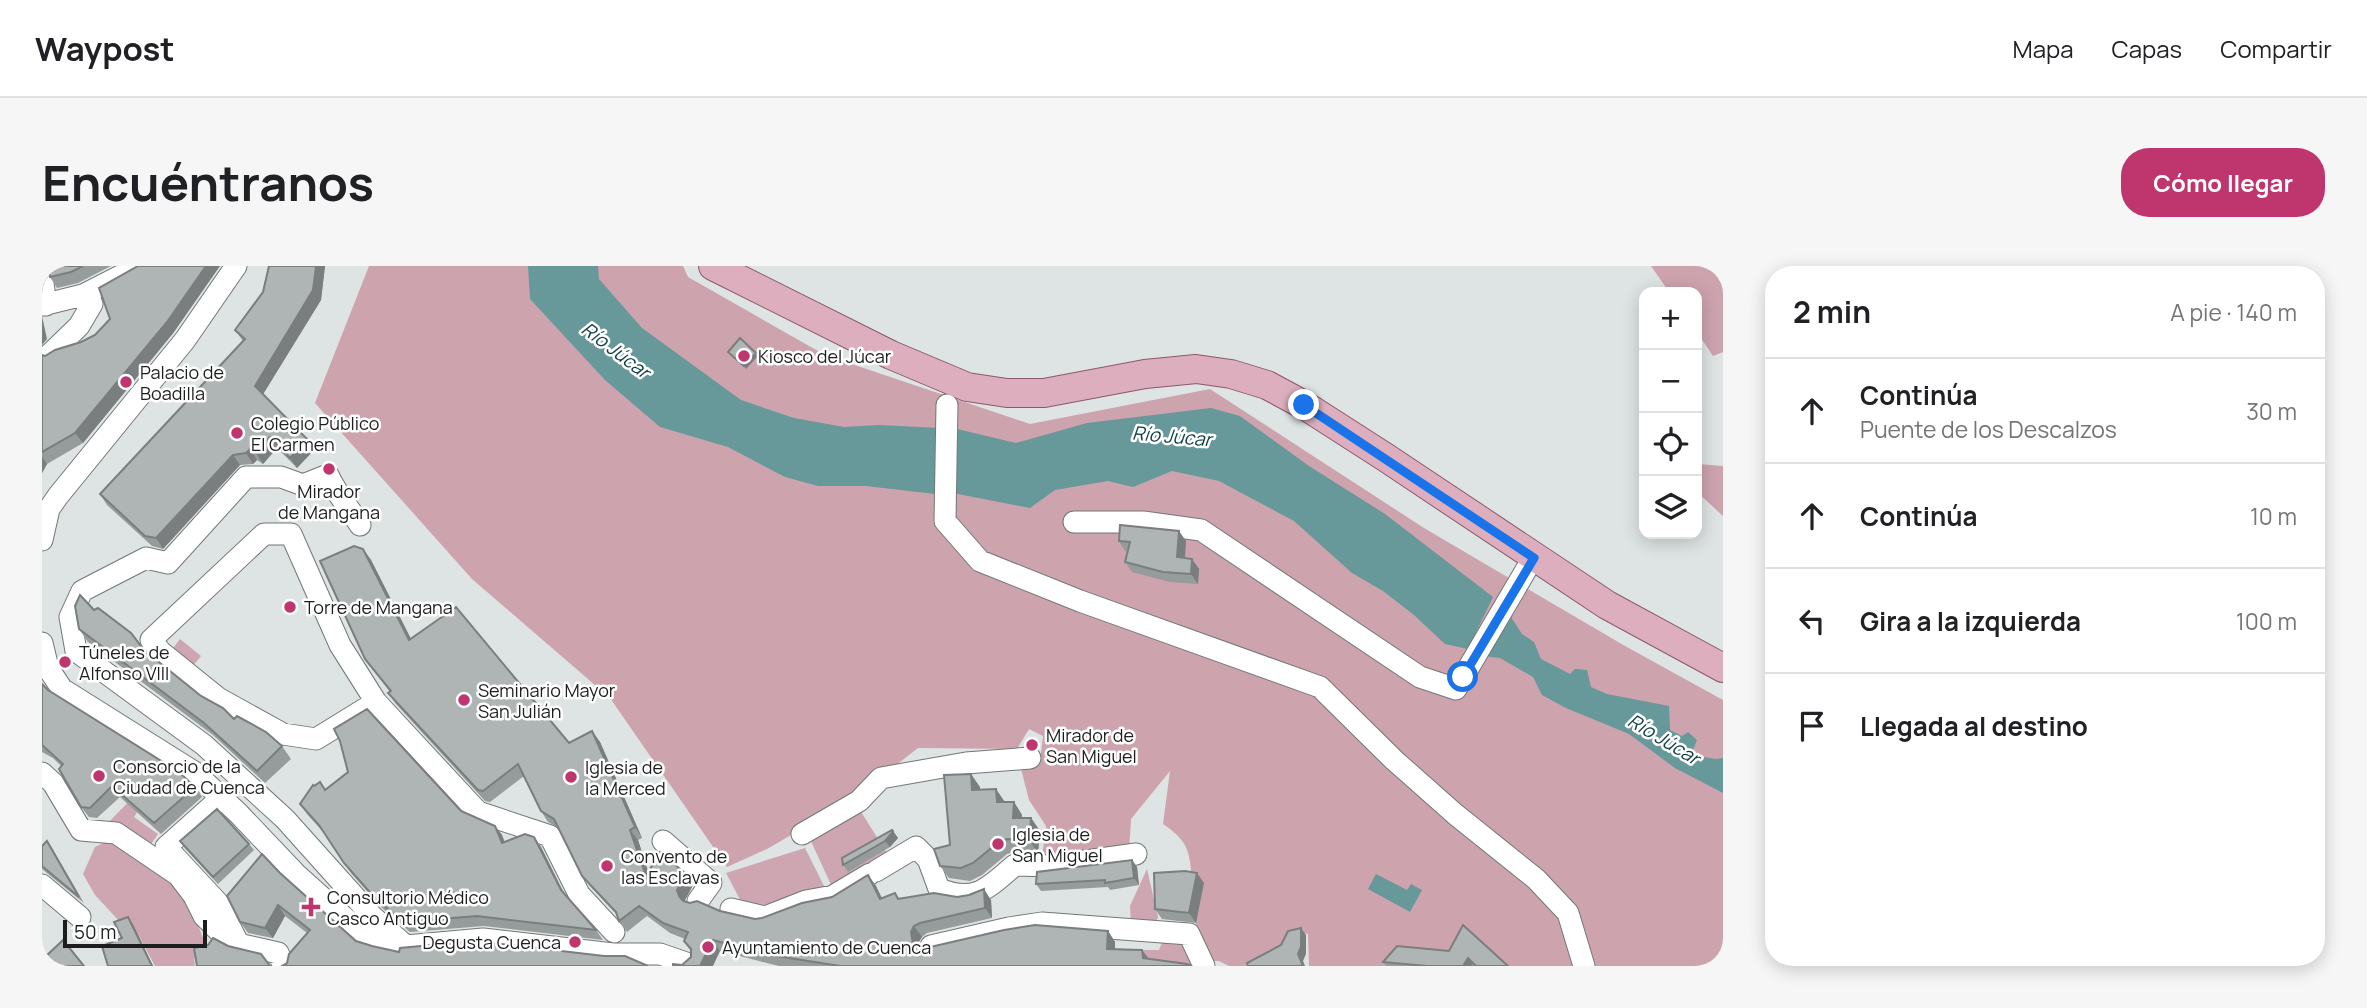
<!DOCTYPE html>
<html lang="es">
<meta charset="utf-8">
<style>
body{margin:0;font-family:Manrope,sans-serif;background:#f6f6f6;color:#202124}
.controls{position:absolute;right:21px;top:21px;display:grid;overflow:hidden;border-radius:14px;box-shadow:0 4px 18px #0003}
.controls button{width:63px;height:63px;display:grid;place-items:center;padding:0;border:0;border-bottom:2px solid #e0e0e0;background:#fff;color:#202124;font:35px sans-serif}
.scale{position:absolute;left:21px;bottom:18px;width:144px;box-sizing:border-box;padding-left:7px;border:4px solid #1c1d1d;border-top:0;font-size:19px;line-height:24px;white-space:nowrap;color:#1c1d1d;-webkit-text-stroke:5px #fff;paint-order:stroke}
.stop{position:absolute;width:21px;height:21px;margin:-16px;border:5px solid #1a73e8;border-radius:50%;background:#fff}
.stop.end{background:#1a73e8;border-color:#fff;box-shadow:0 2px 7px #0008}
.list{margin:0;padding:0;list-style:none}
h2{display:flex;justify-content:space-between;align-items:center;height:91px;margin:0;padding:0 28px;font-size:30px}
h2 small{font-size:23px;font-weight:400;color:#757577}
.list li{display:grid;grid-template-columns:46px 1fr auto;gap:21px;align-items:center;box-sizing:border-box;height:105px;padding:0 28px;border-top:2px solid #e0e0e0}
.list b{display:block;font-size:26px;white-space:nowrap}
.list p{margin:0;font-size:23px;white-space:nowrap;color:#757577}
.list em{font-size:23px;font-style:normal;color:#757577}
.icon{flex:none;width:38px;height:38px;fill:none;stroke:currentColor;stroke-width:2;stroke-linecap:round;stroke-linejoin:round}
.map{position:relative;flex:none;width:1681px;height:700px;overflow:hidden;border-radius:28px}
header{display:flex;align-items:center;gap:42px;box-sizing:border-box;height:98px;padding:0 35px;background:#fff;border-bottom:2px solid #e0e0e0}
header strong{font-size:33px}
nav{display:flex;gap:38px;margin-inline-start:auto;font-size:24px}
.intro{display:flex;align-items:center;justify-content:space-between;box-sizing:border-box;height:168px;padding:0 42px}
h1{margin:0;font-size:49px}
.button{padding:18px 32px;border-radius:28px;background:#bf356e;color:#fff;font-size:24px;font-weight:700}
main{display:flex;gap:42px;padding:0 42px}
aside{flex:1;background:#fff;border-radius:28px;box-shadow:0 4px 18px #0003}
.map>svg:first-child{display:block}
</style>
<header>
<strong>Waypost</strong>
<nav><a>Mapa</a><a>Capas</a><a>Compartir</a></nav>
</header>
<div class="intro"><h1>Encuéntranos</h1><a class="button">Cómo llegar</a></div>
<main>
<div class="map">
<svg width="1681" height="700" viewBox="0 0 1681 700">
<rect width="100%" height="100%" fill="#dee3e3"/>
<path fill="#cda6b1" d="M138,373L159,390L150,401L129,385Z
M99,523L107,528L92,551L116,568L107,581L62,561Z
M816,541L848,592L790,621L768,573Z
M67,574C84,586 112,600 127,614C144,631 157,658 164,681L152,693L153,700H113L89,655L79,657L53,629L41,608L53,581Z
M763,582L784,624L703,643L684,607Z
M1105,603L1116,651L1113,659H1089L1088,640Z
M1122,671L1139,673L1156,700H1111L1085,684H1117Z"/>
<path fill="#cda3ae" d="M327,0H641L646,11L783,89L988,158L1168,123L1382,262L1583,380L1681,434V700H1267L1266,668L1255,666L1216,700H1187L1177,695H1171L1151,671L1162,617L1150,615C1148,585 1146,575 1121,558L1128,505L1089,553L1087,587L999,600L1004,560L987,534L977,495L998,496L1001,470L987,463L975,483L876,482L813,531L727,582L685,601L568,432L430,313L273,137Z
M1609,0H1681V86L1671,90L1655,66V26H1627Z
M1655,198L1681,200V250L1655,226Z"/>
<path fill="#67989a" d="M486,0H556L557,13L600,62L699,134L752,152L802,161L837,159L898,162L893,228L824,220H776L743,211L686,181L618,161L563,114L488,33Z
M1169,142L1198,150L1267,200L1343,248L1451,331L1426,383L1403,378L1372,349L1341,325L1310,307L1252,255L1177,215L1130,205L1091,221L1066,215L1013,224L988,242L911,227V162L974,177L1045,157Z
M1467,348L1480,368L1492,376L1499,393L1528,408L1533,403L1545,404L1549,421L1565,428L1627,440L1628,464L1640,470L1646,466L1655,474L1649,489L1674,493L1681,492V527L1633,502L1587,468L1524,442L1500,429L1491,411L1458,392L1441,390Z
M1334,608L1365,624L1369,618L1380,624L1368,646L1326,623Z"/>
<g fill="none" stroke-linecap="round" stroke-linejoin="round">
<defs>
<path id="minor" d="M0,10L4,39
M0,39L41,29L98,0
M8,88L37,60L50,38
M905,139L903,255L938,295L1038,335L1278,421L1352,494L1413,548L1494,613L1526,647L1542,700
M1032,256H1101L1159,264L1378,411L1414,423L1491,292
M318,259C307,242 294,227 286,209L261,219L239,211H204L126,297L104,292L40,325L28,351L34,385L162,479L243,553L330,650L364,680
M0,274L7,243L16,230L143,74L194,0
M0,377L6,402L20,423L152,506L196,547L254,608L314,662L335,677L364,680L441,673L571,688H618L644,697
M334,436L274,473L241,468L176,432L119,386L109,374L222,268H249L298,379L334,436L436,546L508,570L537,628L572,666
M0,507L11,517L39,564L74,567L136,609L152,630L162,650L181,669L196,678L236,687L242,700
M180,531L124,581L176,637L194,673
M760,568L817,535L839,512L924,497L988,492
M621,575L669,617L656,635
M834,605L874,581L886,593L897,623C935,638 946,621 973,599L1008,600L1094,588
M0,619L38,651
M689,643L723,651L764,635L791,630L828,608
M889,680L967,662L1000,657L1147,668L1162,700"/>
<path id="major" d="M671,0L849,89L925,121L965,127H1002L1103,108L1154,103L1189,108L1225,119L1262,139L1343,191L1565,339L1681,402"/>
</defs>
<use href="#minor" stroke="#727777" stroke-width="23"/>
<use href="#major" stroke="#8b5969" stroke-width="30"/>
<use href="#minor" stroke="#fff" stroke-width="21"/>
<use href="#major" stroke="#ddafbe" stroke-width="28"/>
</g>
<path fill="#969b9b" d="M6,0H69L36,17L15,22L8,11Z
M227,0H283L279,34L221,128L273,183L255,202L235,182L221,198L215,194L211,198L198,199L121,283L110,280L65,239L58,228L201,75L193,64L221,26Z
M132,66L41,177L5,198L0,207V89L3,90Z
M1077,275H1144L1143,292L1150,293L1157,303L1156,318L1128,316L1090,306L1083,296L1086,285H1083Z
M321,283L329,294L369,373L527,477L550,465L558,476L600,572L596,574L606,606L644,608L651,619L643,634V636L713,653L720,652L790,631L826,609L834,620L840,632L915,631L949,634L950,652L885,667L880,671L876,677L877,682H884L1066,665L1073,676V683L1107,693L1150,700H737L678,685L640,699L649,691V685L642,675L643,673L628,667L605,650L585,666L577,655L576,650L548,620L540,610L517,562L506,556L499,545L482,510L448,536L443,535L354,438L346,427L348,426L323,393Z
M52,344L159,430L192,453L240,480L249,493L223,517L171,469L46,376L37,363Z
M0,418L6,424L153,521L160,531L119,568L78,531L55,552L47,551L39,541L19,500L11,492L0,486Z
M938,521V524L963,536H972L980,549V552H989L998,565L996,587L973,586L965,588L940,609L928,615L907,612L898,600Z
M283,524L419,545L453,560L460,569L462,576L492,571L499,581L523,629L554,664L561,674L442,660L368,666L339,641L309,607L282,567L265,548L258,538Z
M850,564L856,572L848,581L806,606L801,599Z
M5,575L10,582L42,637L0,603V580Z
M138,575L207,578L212,584L176,618L143,582Z
M1090,594L1095,601L1097,619L1068,624L1066,621L999,625L994,618Z
M238,607L314,675L330,680L357,686L562,690L245,697L265,667L243,650L231,672L206,667L198,656Z
M1162,617L1154,657L1120,653L1113,643Z
M1355,680L1466,700H1344L1341,696Z"/>
<path fill="#7a7e7e" d="M164,0H178L132,66L41,177L33,167Z
M274,0H283L279,34L220,130L213,120Z
M0,50L5,73L0,79Z
M714,87L716,90L704,103L702,100Z
M228,171L235,182L221,198L214,187Z
M265,173L273,183L255,202L248,192Z
M208,183L215,194L211,198L204,187Z
M191,189L198,199L121,283L114,272Z
M0,191L5,198L0,207Z
M1137,265L1144,275L1142,301L1135,291Z
M321,283L329,294L375,385L367,374Z
M1150,293L1157,303L1156,318L1149,308Z
M550,465L558,476L600,572L593,561Z
M929,508L938,521L939,537L930,524Z
M954,523L963,536L964,549L955,536Z
M972,536L980,549V564L971,552Z
M989,552L998,565L996,587L987,574Z
M453,560L460,569L467,587L460,577Z
M588,564L596,574L611,620L604,610Z
M851,565L856,572L848,581L843,575Z
M492,571L499,581L525,634L519,624Z
M1090,594L1095,601L1097,619L1092,612Z
M1155,607L1162,617L1154,657L1147,647Z
M644,608L651,619L643,634L644,641L637,630L635,624Z
M826,609L834,620L845,644L838,633Z
M942,623L949,634L950,652L943,642Z
M236,639L243,650L231,672L223,662Z
M86,651L91,658L111,700H110Z
M872,660L880,671L876,677L879,688L871,678L869,666Z
M1259,662L1264,669V688L1261,695L1263,700H1261L1256,688Z
M1066,665L1073,676V694L1065,683Z
M671,674L678,685L671,700H658Z
M1100,684L1108,694L1101,692Z
M1426,692L1431,700H1421Z"/>
<path fill="#afb4b4" stroke="#7a7e7e" stroke-width="2" d="M6,0H41L29,6L8,11Z
M96,0H164L125,56L33,167L0,186V89L3,90L13,84L39,76L53,69L68,53L57,22Z
M227,0H274L271,24L213,120L265,173L248,192L228,171L214,187L208,183L204,187L191,189L114,272L103,270L58,228L203,73L193,64L221,26Z
M698,72L714,87L702,100L686,86Z
M1078,259L1137,265L1135,291L1150,293L1149,308L1121,306L1083,296L1088,276L1077,275Z
M312,280L321,283L367,374L414,341L527,477L550,465L593,561L588,564L604,610L618,586L644,608L635,624L637,630L641,635L648,637L655,635L678,645L713,653L720,652L760,637L790,631L826,609L838,633L853,627L856,633L892,627L915,631L927,629L942,623L943,642L878,657L872,660L869,666L871,678L877,682H884L962,664L993,659L1066,665L1065,683L1100,684L1101,692L1145,698L1150,700H798L722,688L671,674L658,700H631V698L640,699L649,691V683L642,675L646,666L621,657L597,640L577,655L574,646L540,610L512,553L499,545L476,498L441,525L436,524L346,427L349,425L323,393L278,295Z
M38,329L52,344L56,342L89,367L102,384L159,430L181,442L192,453L195,450L224,466L240,480L215,505L162,457L37,363L33,340Z
M0,418L6,424L137,506L153,521L112,557L70,520L48,542L39,541L17,503L21,498L0,479Z
M325,443L419,545L453,560L460,577L483,568L492,571L519,624L554,664L435,650L361,656L332,631L302,597L277,559L258,538L271,519L272,520L278,516L283,524L306,506L298,475L292,463Z
M929,508L930,524L954,523L955,536H972L971,552H989L987,574L965,573L957,576L931,597L919,602L898,600L892,583L908,579L902,509Z
M175,543L207,578L171,611L138,575Z
M850,564L851,565L843,575L801,599L800,592Z
M5,575L37,631L0,600V580Z
M220,588L238,607L314,675L330,680L357,686L358,682L433,675L562,690H583L606,700H240L245,697L247,688L268,664L236,639L223,662L198,656L185,630Z
M1090,594L1092,612L1063,617V614L994,618L995,606Z
M1143,605L1155,607L1147,647L1113,643L1112,607Z
M86,651L110,700H66L60,680L80,672L72,656Z
M1421,659L1466,700H1434L1426,692L1421,700H1385L1341,696L1355,680L1407,685Z
M1259,662V681L1256,688L1261,700H1206L1205,697L1239,679L1246,665Z
M171,672L186,680L219,688L228,700H155L152,682L166,679Z
M21,674L42,700H0V694Z"/>
<g fill="none" stroke-linecap="round" stroke-linejoin="round">
<path stroke="#1a73e8" stroke-width="9" d="M1262,139L1492,292L1421,411"/>
</g>
<g fill="#bf356e" stroke="#fff" stroke-width="2.5">
<circle cx="702" cy="90" r="7"/>
<circle cx="84" cy="116" r="7"/>
<circle cx="195" cy="167" r="7"/>
<circle cx="287" cy="203" r="7"/>
<circle cx="248" cy="341" r="7"/>
<circle cx="23" cy="396" r="7"/>
<circle cx="422" cy="434" r="7"/>
<circle cx="990" cy="479" r="7"/>
<circle cx="57" cy="510" r="7"/>
<circle cx="529" cy="511" r="7"/>
<circle cx="956" cy="578" r="7"/>
<circle cx="565" cy="600" r="7"/>
<path d="M265.5 630.5h7v7h7v7h-7v7h-7v-7h-7v-7h7z"/>
<circle cx="533" cy="676" r="7"/>
<circle cx="666" cy="681" r="7"/>
</g>
<g text-anchor="middle" dominant-baseline="central" stroke-width="5" stroke-linejoin="round" paint-order="stroke">
<g font-size="18" fill="#1c1d1d" stroke="#fff" text-anchor="start">
<text x="716" y="90">Kiosco del Júcar</text>
<text x="98" y="106">Palacio de<tspan x="98" dy="21">Boadilla</tspan></text>
<text x="209" y="157">Colegio Público<tspan x="209" dy="21">El Carmen</tspan></text>
<text x="287" y="225" text-anchor="middle">Mirador<tspan x="287" dy="21">de Mangana</tspan></text>
<text x="262" y="341">Torre de Mangana</text>
<text x="37" y="386">Túneles de<tspan x="37" dy="21">Alfonso VIII</tspan></text>
<text x="436" y="424">Seminario Mayor<tspan x="436" dy="21">San Julián</tspan></text>
<text x="1004" y="469">Mirador de<tspan x="1004" dy="21">San Miguel</tspan></text>
<text x="71" y="500">Consorcio de la<tspan x="71" dy="21">Ciudad de Cuenca</tspan></text>
<text x="543" y="501">Iglesia de<tspan x="543" dy="21">la Merced</tspan></text>
<text x="970" y="568">Iglesia de<tspan x="970" dy="21">San Miguel</tspan></text>
<text x="579" y="590">Convento de<tspan x="579" dy="21">las Esclavas</tspan></text>
<text x="285" y="631">Consultorio Médico<tspan x="285" dy="21">Casco Antiguo</tspan></text>
<text x="519" y="676" text-anchor="end">Degusta Cuenca</text>
<text x="680" y="681">Ayuntamiento de Cuenca</text>
</g>
<g font-size="19" font-style="italic" fill="#0f3e41" stroke="#fff">
<text transform="translate(574 84) rotate(37)">Río Júcar</text>
<text transform="translate(1130 170) rotate(5)">Río Júcar</text>
<text transform="translate(1622 473) rotate(31)">Río Júcar</text>
</g>
</g>
</svg>
<div class="controls">
<button>+</button>
<button>−</button>
<button><svg class="icon" aria-label="locate" viewBox="0 0 24 24"><circle cx="12" cy="12" r="6"/><path d="M12 2v4M12 18v4M2 12h4M18 12h4"/></svg></button>
<button><svg class="icon" aria-label="layers" viewBox="0 0 24 24"><path d="M12 4l9 5-9 5-9-5zM3 14l9 5 9-5"/></svg></button>
</div>
<div class="scale">50 m</div>
<div class="stop" style="left:1421px;top:411px"></div>
<div class="stop end" style="left:1262px;top:139px"></div>
</div>
<aside>
<h2>2 min<small>A pie · 140 m</small></h2>
<ul class="list">
<li><svg class="icon" aria-label="ahead" viewBox="0 0 24 24"><path d="M12 20V5M6 11l6-6 6 6"/></svg><div><b>Continúa</b><p>Puente de los Descalzos</p></div><em>30 m</em></li>
<li><svg class="icon" aria-label="ahead" viewBox="0 0 24 24"><path d="M12 20V5M6 11l6-6 6 6"/></svg><div><b>Continúa</b></div><em>10 m</em></li>
<li><svg class="icon" aria-label="left" viewBox="0 0 24 24"><path d="M17 20v-9H6M10 6l-5 5 5 5"/></svg><div><b>Gira a la izquierda</b></div><em>100 m</em></li>
<li><svg class="icon" aria-label="arrive" viewBox="0 0 24 24"><path d="M6 21V4h12l-3 4 3 4H6"/></svg><div><b>Llegada al destino</b></div></li>
</ul>
</aside>
</main>
